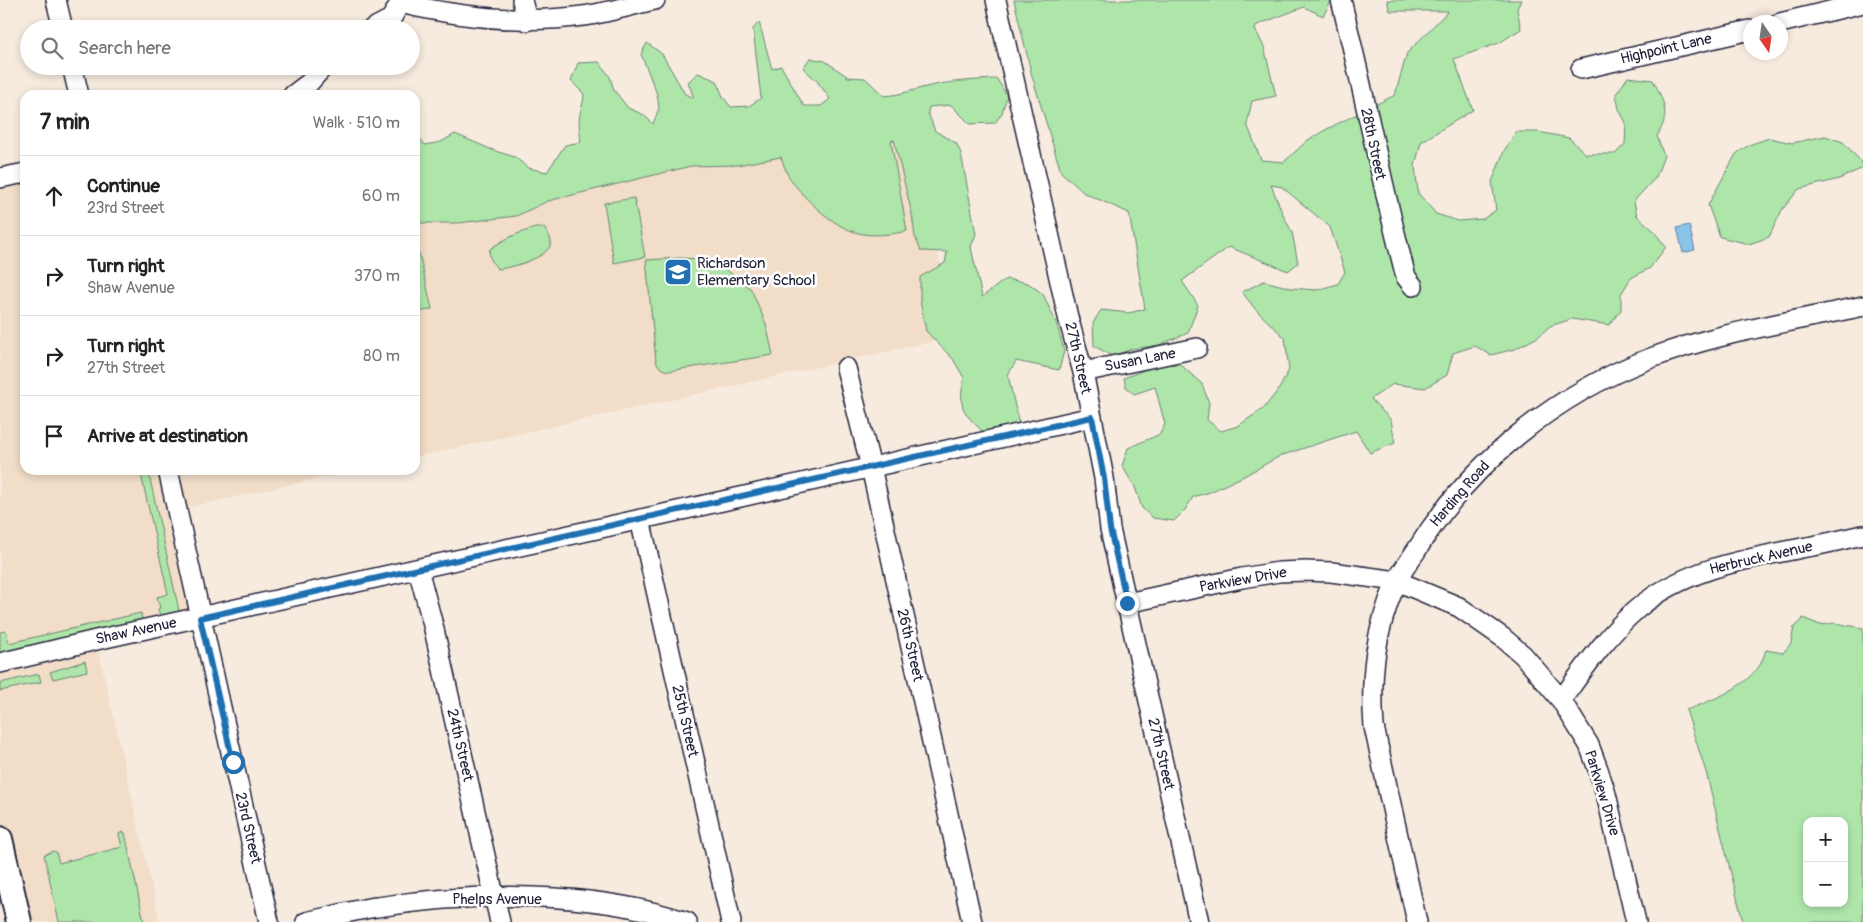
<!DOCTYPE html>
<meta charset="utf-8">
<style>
body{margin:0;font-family:Pangolin,sans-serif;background:#f2f2f2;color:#222}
.controls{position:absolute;right:15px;bottom:15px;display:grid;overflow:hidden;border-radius:10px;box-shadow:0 2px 8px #0003}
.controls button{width:45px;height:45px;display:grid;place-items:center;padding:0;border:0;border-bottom:1px solid #e0e0e0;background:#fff;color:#222;font:25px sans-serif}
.compass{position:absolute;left:1743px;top:15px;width:45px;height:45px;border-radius:50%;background:#fff;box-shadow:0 2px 8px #0003;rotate:167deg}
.stop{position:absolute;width:15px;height:15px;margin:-11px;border:4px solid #1f6fb2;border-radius:50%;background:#fff}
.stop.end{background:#1f6fb2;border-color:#fff;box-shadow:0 1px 5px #0008}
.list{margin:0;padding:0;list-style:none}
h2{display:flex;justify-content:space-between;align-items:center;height:65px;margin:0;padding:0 20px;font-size:21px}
h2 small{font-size:16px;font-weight:400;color:#767676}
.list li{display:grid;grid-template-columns:32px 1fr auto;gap:15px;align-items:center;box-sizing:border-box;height:80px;padding:0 20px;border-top:1px solid #e0e0e0}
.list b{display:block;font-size:19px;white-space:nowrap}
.list p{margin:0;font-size:16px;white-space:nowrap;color:#767676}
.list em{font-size:16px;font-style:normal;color:#767676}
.icon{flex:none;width:28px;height:28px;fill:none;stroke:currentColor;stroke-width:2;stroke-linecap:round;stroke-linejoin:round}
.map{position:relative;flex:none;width:1863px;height:922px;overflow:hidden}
.search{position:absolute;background:#fff;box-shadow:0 2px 8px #0003;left:20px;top:20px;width:400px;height:55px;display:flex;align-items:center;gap:12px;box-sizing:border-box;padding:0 18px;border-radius:28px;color:#767676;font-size:19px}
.panel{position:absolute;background:#fff;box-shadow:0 2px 8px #0003;left:20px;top:90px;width:400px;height:385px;border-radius:15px}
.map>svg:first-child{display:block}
</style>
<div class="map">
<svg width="1863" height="922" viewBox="0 0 1863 922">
<rect width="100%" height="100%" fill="#f7ebdf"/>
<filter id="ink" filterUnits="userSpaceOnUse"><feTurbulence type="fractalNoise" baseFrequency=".02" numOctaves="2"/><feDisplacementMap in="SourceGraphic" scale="10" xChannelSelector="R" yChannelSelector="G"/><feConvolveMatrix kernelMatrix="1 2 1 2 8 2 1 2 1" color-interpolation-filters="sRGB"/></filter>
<g filter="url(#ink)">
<path fill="#f1ddc8" d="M906,118L957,336L415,457V208Z
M25,173V470H168L200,618L96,640L160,922H0L18,917L0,839V178Z
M177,470H357L185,508Z"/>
<path fill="#aee6aa" stroke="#688472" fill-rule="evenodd" d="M1014,0H1332L1323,16L1304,7L1257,25L1255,29L1264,47L1276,96L1252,101L1247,124L1261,160L1284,162L1308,140L1327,129L1395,95L1407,53L1448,11H1390L1387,0H1521L1517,9L1521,29L1499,43L1454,59L1473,110L1421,142L1415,166L1418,193L1436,214L1458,221L1483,219L1496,210L1492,182L1504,151L1516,132H1538L1569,138L1586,154H1615L1625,144L1626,123L1619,109L1616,94L1628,77L1653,80C1664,102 1671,114 1657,136L1664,156L1656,177L1634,201L1637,216L1652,229L1666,247L1650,268L1631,278L1621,294V310L1609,325L1572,319L1550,326L1538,337L1515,349L1491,355L1475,346L1453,353L1447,375L1425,388L1393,384L1371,399L1391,420L1395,443L1370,453L1356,431L1280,456L1244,476L1210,492L1193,497L1185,510L1174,521L1153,518L1142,508L1135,487L1122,466L1128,448L1160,434L1165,424L1155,387L1134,394L1126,387L1124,378L1157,365L1180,364L1202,384L1209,403L1207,420L1221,431L1238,426L1264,408L1279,389L1289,370L1285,338L1256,310L1242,292L1264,281L1291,288L1316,290L1338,284L1345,272L1330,227L1282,187L1271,185L1284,217L1292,232L1298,263L1288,271L1229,247L1182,281L1198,305L1188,333L1159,345L1132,349L1112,356L1094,346L1093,323L1101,310L1129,313L1145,309L1129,213L1084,193L1061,172L1032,76Z
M759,22L772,69L781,66L804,106H821L830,99L817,81L803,68L810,58L825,61L848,77L865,78L884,96C901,95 915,89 930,86C952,81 975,80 997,79L1007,96L1002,113L995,123L970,124L951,105L929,107L928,113L935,131L956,143L961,153L976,234L971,247L982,297L1006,279L1028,283L1043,294L1057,325L1064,351L1059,370L1016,361L1008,375L1019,424L1004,434L987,436C965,413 957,412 964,378L953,359L926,331L920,300V277L945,263L947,252L921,251L915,237L912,214L894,140L891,141L907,231C888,235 866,238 847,229C827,220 799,194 788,175C785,169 783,163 781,157L737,165L691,166L548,201L516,216L458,223H415V132L425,145L441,142L455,134L495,151L515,157L528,168L547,172L565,145L581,142C580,133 578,124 580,114C581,107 584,102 584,94L571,81L578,63L599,62L610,77L614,90L628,108L644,115L653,124L659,108L657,94L641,54L647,43L662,54L685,94L694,98L688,82L698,73L717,81L723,97L731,107L749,106L761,98L753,29Z
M1825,136L1843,142L1863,164V168L1839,179L1799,189L1782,210L1769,237L1749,244L1720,237L1708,205L1736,154L1749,145L1769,138L1792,143Z
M634,198L645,257L614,263L604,203Z
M536,228H544C547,233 551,237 551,243C549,258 510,268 498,269C492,263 488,257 490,249C504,239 519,232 536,228Z
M415,253H419L432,309L415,313Z
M679,258L702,259L721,266L751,289L766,324L773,355L669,371C662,370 659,368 656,361L646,260Z
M140,470H148L180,615L161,619L158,609L160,608L157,597L168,594Z
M141,613L142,622L0,654V632L6,631L9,643Z
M1803,618L1820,625L1835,623L1863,628V922H1743L1706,772L1686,710C1711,701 1740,690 1758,668C1762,663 1764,655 1766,650L1783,653L1791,643L1794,627ZM1807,821H1844V903H1807Z
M85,661L87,671L53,679L50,672Z
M39,674L41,682L0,691V683Z
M122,832L125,833L144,922H59L44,855L53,851L56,852L59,863L122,847L119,834Z"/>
<path fill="#8ac4e9" stroke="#6083a3" d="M1689,225L1695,250L1683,253L1677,228Z"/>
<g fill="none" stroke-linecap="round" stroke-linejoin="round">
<defs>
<path id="minor" d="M56,0L63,29
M522,0L527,21
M996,0L1068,317L1083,372L1104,478L1110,529L1199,922
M1341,0C1364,92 1382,185 1406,277L1413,286
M1780,23L1863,3
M372,29L391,19L400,3C459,17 523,24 583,16C607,13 631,5 655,0
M72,66L79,95
M1581,69L1750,30
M293,95L309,83L324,66
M0,178L25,173
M846,368L871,467L972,922
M1083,372L1197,348
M168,470L269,922
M640,519L731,922
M418,569L433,625L500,922
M1127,603L1242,578L1279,572L1305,571L1331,572L1397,581L1459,607L1502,637L1523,655L1561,700L1589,745L1598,769L1606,794L1636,922
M0,663L96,640L745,496L1092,417
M1561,700C1584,669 1607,635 1637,609C1685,568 1747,559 1807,547C1826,544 1844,539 1863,535
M306,922C330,917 353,910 377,907C475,892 592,890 687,922
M1417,922L1374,727C1370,676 1375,630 1396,583C1401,572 1409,561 1416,551C1470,463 1554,395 1651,358C1719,332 1792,322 1863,306"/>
<path id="major" d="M0,839L19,922"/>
</defs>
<use href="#minor" stroke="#22223b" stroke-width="22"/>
<use href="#major" stroke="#22223b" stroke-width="28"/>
<use href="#minor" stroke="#fff" stroke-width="19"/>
<use href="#major" stroke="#fff" stroke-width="24"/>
</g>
</g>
<g fill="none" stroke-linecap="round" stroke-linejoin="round" filter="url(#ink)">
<path stroke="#1f6fb2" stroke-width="6" d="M233,762L200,618L1092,417L1104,478L1110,529L1127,603"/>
</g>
<defs>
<symbol id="school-square" viewBox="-11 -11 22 22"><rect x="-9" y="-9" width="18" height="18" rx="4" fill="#1f6fb2" stroke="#fff"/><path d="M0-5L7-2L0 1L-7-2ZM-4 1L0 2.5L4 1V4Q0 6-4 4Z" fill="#fff"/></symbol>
</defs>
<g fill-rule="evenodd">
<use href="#school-square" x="662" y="256" width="32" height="32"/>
</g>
<g text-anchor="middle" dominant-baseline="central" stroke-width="5" stroke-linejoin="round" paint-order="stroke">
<g font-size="15" fill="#22223b" stroke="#fff">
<text transform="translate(1666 49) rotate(-13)">Highpoint Lane</text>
<text transform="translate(1373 144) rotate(78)">28th Street</text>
<text transform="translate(1078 358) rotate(77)">27th Street</text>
<text transform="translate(1140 360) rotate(-11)">Susan Lane</text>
<text transform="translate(1460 494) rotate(-49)">Harding Road</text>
<text transform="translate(1761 558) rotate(-13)">Herbruck Avenue</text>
<text transform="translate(1243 580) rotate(-10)">Parkview Drive</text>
<text transform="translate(136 631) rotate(-12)">Shaw Avenue</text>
<text transform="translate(910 645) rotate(77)">26th Street</text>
<text transform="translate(685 721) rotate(77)">25th Street</text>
<text transform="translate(460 745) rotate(77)">24th Street</text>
<text transform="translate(1161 754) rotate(77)">27th Street</text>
<text transform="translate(1602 793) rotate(73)">Parkview Drive</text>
<text transform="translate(248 828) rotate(77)">23rd Street</text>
<text x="497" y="899">Phelps Avenue</text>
</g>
<g font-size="15" fill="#22223b" stroke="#fff" text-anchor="start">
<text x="697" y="263">Richardson<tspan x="697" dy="17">Elementary School</tspan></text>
</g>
</g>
</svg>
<div class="controls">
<button>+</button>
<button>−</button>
</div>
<svg class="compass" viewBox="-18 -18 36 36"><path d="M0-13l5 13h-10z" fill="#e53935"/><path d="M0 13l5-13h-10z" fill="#767676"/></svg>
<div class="stop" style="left:233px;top:762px"></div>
<div class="stop end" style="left:1127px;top:603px"></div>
<div class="search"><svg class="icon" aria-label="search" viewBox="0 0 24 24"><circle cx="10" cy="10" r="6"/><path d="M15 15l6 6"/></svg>Search here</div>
<section class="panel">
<h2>7 min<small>Walk · 510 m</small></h2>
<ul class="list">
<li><svg class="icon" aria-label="ahead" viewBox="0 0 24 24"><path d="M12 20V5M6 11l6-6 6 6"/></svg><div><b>Continue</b><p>23rd Street</p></div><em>60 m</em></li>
<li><svg class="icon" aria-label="right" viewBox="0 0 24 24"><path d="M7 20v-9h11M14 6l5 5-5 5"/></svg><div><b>Turn right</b><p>Shaw Avenue</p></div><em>370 m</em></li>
<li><svg class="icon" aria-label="right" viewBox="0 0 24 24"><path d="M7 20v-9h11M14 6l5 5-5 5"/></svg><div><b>Turn right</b><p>27th Street</p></div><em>80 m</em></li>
<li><svg class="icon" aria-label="arrive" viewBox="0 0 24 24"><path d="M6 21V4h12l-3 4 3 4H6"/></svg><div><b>Arrive at destination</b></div></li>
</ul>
</section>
</div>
